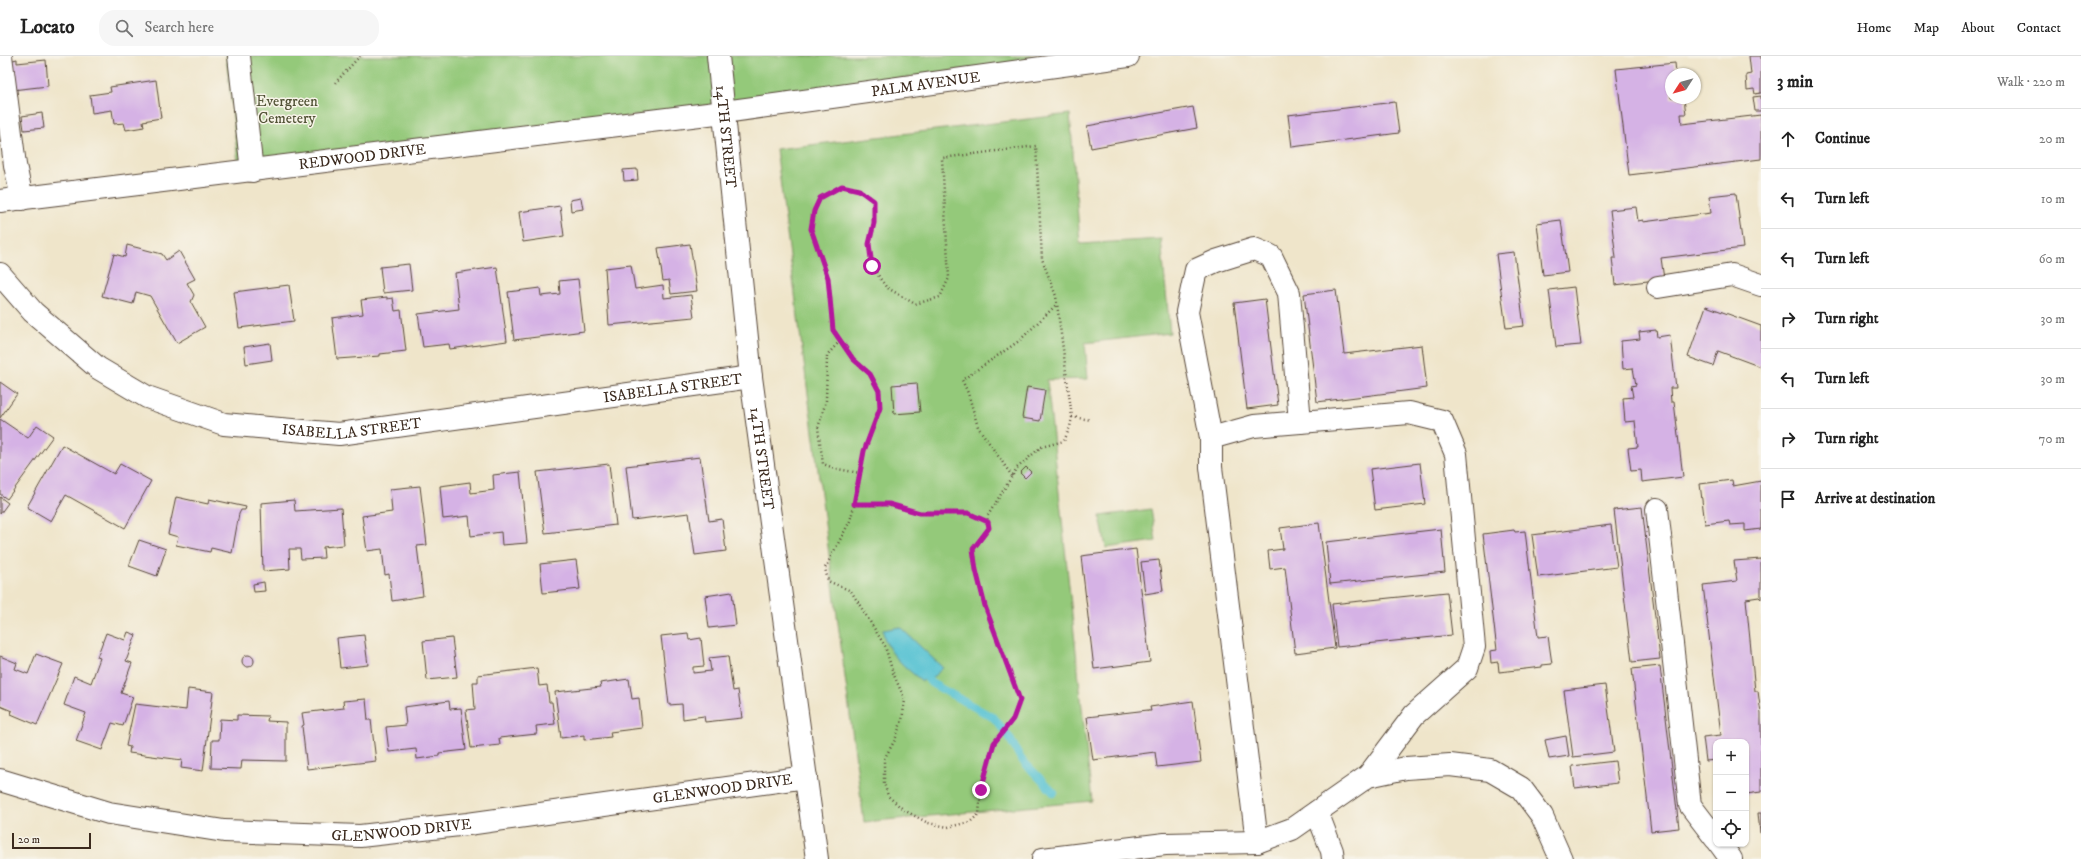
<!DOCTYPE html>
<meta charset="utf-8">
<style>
body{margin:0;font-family:"IM FELL DW Pica",serif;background:#f6f6f6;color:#222}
.controls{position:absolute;right:12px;bottom:12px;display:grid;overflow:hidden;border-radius:8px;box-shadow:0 1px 3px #0004}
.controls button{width:36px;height:36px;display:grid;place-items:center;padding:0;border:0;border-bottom:1px solid #e0e0e0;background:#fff;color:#222;font:20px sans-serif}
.compass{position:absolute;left:1665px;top:12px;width:36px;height:36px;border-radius:50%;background:#fff;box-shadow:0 1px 3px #0004;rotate:234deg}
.scale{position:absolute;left:12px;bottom:10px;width:79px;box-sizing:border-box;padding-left:4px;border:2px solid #3b2a1e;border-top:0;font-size:11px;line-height:14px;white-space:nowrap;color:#3b2a1e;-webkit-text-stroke:3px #f7f3e8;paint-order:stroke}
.stop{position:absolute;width:12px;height:12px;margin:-9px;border:3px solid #b5179e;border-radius:50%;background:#fff}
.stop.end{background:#b5179e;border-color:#fff;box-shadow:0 1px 4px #0008}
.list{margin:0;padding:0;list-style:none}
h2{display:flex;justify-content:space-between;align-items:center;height:52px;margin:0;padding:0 16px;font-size:17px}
h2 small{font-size:13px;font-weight:400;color:#767676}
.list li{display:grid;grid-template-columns:26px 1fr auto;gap:12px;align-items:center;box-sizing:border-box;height:60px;padding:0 16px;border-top:1px solid #e0e0e0}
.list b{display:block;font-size:15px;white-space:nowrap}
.list em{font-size:13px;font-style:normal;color:#767676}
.icon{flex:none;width:22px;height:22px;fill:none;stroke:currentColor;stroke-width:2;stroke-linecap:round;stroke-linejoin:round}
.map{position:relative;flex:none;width:1761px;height:803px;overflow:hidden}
header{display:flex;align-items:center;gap:24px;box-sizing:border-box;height:56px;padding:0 20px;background:#fff;border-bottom:1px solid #e0e0e0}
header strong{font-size:19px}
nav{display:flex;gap:22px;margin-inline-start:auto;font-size:14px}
.search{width:280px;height:36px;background:#f6f6f6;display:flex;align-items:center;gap:10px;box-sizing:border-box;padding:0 14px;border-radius:16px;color:#767676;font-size:15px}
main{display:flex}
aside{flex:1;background:#fff}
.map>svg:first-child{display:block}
</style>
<header>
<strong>Locato</strong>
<div class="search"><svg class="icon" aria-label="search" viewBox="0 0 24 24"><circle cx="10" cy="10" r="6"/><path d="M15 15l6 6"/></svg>Search here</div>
<nav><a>Home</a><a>Map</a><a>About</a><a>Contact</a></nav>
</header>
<main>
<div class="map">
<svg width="1761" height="803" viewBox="0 0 1761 803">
<rect width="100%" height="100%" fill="#f7f3e8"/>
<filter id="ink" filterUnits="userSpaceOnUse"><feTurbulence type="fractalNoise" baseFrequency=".025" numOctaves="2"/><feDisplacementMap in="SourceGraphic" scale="8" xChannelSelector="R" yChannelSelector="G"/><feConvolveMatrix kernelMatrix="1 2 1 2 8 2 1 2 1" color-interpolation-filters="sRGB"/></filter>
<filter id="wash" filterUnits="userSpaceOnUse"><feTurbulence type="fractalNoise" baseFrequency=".012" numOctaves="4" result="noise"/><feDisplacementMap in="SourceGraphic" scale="16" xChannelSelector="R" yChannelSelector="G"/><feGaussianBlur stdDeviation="0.9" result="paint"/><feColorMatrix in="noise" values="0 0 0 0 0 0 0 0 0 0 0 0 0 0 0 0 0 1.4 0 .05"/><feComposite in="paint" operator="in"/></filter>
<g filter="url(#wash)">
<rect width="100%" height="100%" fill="#efe5ca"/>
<path fill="#94c97a" stroke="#687a4c" d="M226,0H1059L239,115Z
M1070,58L1080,188L1161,183L1170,277L1085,287L1088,323L1047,324L1092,745L864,766L776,93Z
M1151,453L1156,485L1106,492L1100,460Z"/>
<path fill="#58c3d3" stroke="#4a7678" d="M900,571L943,612L934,620L922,625C907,613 884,595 883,574Z"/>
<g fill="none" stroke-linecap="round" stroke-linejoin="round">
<path stroke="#58c3d3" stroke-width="8" d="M922,615L931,627L994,662L1009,681L1021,703L1054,737"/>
</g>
<g id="blocks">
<path fill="#d5b2e5" d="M1749,0H1761V37L1755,38L1754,33L1747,34L1746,19L1751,18Z
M17,3V7L46,4L48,30L12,34L9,5Z
M1675,7L1676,18H1671V42L1684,43L1686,58H1681L1682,68L1761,59V103L1629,119L1616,13Z
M156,24L161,62L143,65L144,71L126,74L124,67L114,68L112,54L92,57L90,39L111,36L110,31Z
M1761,40V55H1755L1753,41Z
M1395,46L1399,77L1292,91L1288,59Z
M1193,51L1197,72L1091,92L1087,70Z
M42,57L44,72L24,74L22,60Z
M637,113L638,124L624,125L623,114Z
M1736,137L1743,192L1661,202L1664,223L1615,229L1612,202H1616L1610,154L1636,151L1638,165L1643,164V166L1711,157L1709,140Z
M581,142L583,153L571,155L570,144Z
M560,150L564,180L523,186L519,156Z
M1561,164L1568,216L1543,219L1537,167Z
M690,188L697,235L671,238L669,224L663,225L658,192Z
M127,189L162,198L166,204L179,195L195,223L187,227L194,239L191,246L205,271L177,287L150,240L136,236L133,248L102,240L114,198L125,201Z
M1514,196L1524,270L1506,272L1496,198Z
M409,208L412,234L383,237L380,211Z
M631,209L635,233L663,229L664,242L691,239L694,261L609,269L605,212Z
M497,211L507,285L450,293L449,288L423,291L418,258L459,253L455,217Z
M578,223L584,275L514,284L508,236L540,232L541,240L560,238L559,225Z
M289,229L294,265L239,272L234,236Z
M1574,231L1581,289L1556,291L1549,234Z
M1336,234L1344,298L1422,289L1427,332L1317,346L1304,238Z
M387,241V243L393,242L395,255L401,254L406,295L380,298V300L337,303L332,262L363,258L361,244Z
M1265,243L1278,349L1247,353L1234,247Z
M1706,250L1761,270V311L1718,295L1713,310L1688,301Z
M1656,274L1657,281L1670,279L1676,332H1670L1671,346H1674L1683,421L1642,426L1641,414L1631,415L1628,392L1638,391L1635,365L1625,366L1623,342L1633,341L1631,330L1636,329L1633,312L1623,313L1621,285L1640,283L1639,276Z
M270,287L272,304L246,308L244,291Z
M0,326L17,338L0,362Z
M917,327L920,356L894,358L892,329Z
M1027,331L1045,334L1040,365L1022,362Z
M0,363L28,382L37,369L53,380L7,443L0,438Z
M62,389L114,418L120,408L151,425L125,472L66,439L51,465L27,451Z
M700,401L709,465L722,463L726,495L695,499L689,457L632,464L626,410Z
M1420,407L1425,448L1375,454L1370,413Z
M609,408L616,469L545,477L537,416Z
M1026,411L1031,416L1025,422L1020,417Z
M520,416L527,487L502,489L501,476L471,480L469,460L443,463L440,430L470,426L471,437L494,434L493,419Z
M1732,424L1733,430L1761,425V473L1745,475V468L1730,469L1729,465L1705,468L1700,428Z
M420,430L427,489L417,490L423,540L392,545L389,518L385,519L382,493L367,495L362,460L392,456L390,433Z
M0,441L8,447L0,458Z
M176,441L208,448L209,443L246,451L245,454H241L239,458L232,497L211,492L210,496L176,489L178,481L168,478Z
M294,444L295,455L341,452L344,489L323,491L324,502L301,503L300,493H289L290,513L263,515L261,447Z
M1642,451L1660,603L1632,606L1614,454Z
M1319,467L1335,592L1295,597L1285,511L1270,513L1268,495L1283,493L1280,472Z
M1611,469L1617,511L1538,521L1532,479Z
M1441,473L1445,516L1330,528L1326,486Z
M1514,474L1515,476L1525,475L1538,581L1548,580L1552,608L1542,609V611L1499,616L1498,606L1491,607L1490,595L1497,594L1483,478Z
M139,484L166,493L157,520L129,510Z
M1136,493L1150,606L1094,613L1081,500Z
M1761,503V543L1759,541L1746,543L1755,635H1758L1761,658V736L1746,738V686H1716V704L1706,705L1703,681L1721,679L1703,529L1737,525L1734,505Z
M576,504L580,533L543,537L540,508Z
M1159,504L1163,535L1145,538L1141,506Z
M264,526L265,535L254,536L253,528Z
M732,536L736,569L709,572L705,540Z
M1447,536L1452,579L1337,591L1332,548Z
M128,576L136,579L126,605L132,607L121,637L133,641L123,670L112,667L102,694L76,685L86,657L64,649L74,620L91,627L100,602L97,601L106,577L125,584Z
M688,577L689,584L701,582L704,610L693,611V617L711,615L709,602L728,600L733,635L738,634L742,662L705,666L704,660L683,663L682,648L669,649L661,580Z
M364,579L368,609L340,612L337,582Z
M452,582L457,621L427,624L423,585Z
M36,598L63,608L37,669L11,658L12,655L0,650V600L17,607L15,613L28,618Z
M242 605a6 6 0 1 1 12 0a6 6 0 1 1-12 0Z
M1660,610L1679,772L1651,775L1632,613Z
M537,612L539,630L547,629L549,646H552L555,668L536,670L537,678L499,682L500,689L471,692L466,654L475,653L473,626H478V619Z
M629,623L632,643L639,642L642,672L610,676L611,681L584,684V679L561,682L555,636L601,631L600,627Z
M1605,629L1614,696L1573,701L1564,634Z
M188,633L213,636L203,715L181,712L182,704L129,697L130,691L126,690L135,648L186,654Z
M366,643L368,664H371L376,705L307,713L302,670L304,669L302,657L344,652L343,645Z
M449,645L450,653L461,652L466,694L439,697V700L417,703L416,693L389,696L386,671L406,669L404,651Z
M1193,645L1201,706L1157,711L1155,696L1093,704L1087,661L1148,654V655H1151L1150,651Z
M237,659L268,660L267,665L286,666V705L242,704L241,713L211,712L212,684H219L220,663L237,664Z
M1566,680L1569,700L1549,703L1545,684Z
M1615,705L1618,727L1575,732L1572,710Z
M1758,757H1761V777H1760Z"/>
</g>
</g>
<g filter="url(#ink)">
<use href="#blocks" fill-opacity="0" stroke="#564638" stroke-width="1"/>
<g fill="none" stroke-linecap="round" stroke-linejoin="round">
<defs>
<g id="minor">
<path d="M1,0L15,109L22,143"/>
<path d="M239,0L252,115"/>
<path id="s1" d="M718,0L751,321L817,803"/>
<path id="s2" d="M0,145L724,56L1128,0"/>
<path id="s3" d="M0,218L33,256L98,312L147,341L224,368L339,378L751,321"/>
<path d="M1658,231L1732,219L1761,229"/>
<path d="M1211,382L1187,256L1196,214L1216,205L1254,193L1271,200L1289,237L1300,366"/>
<path d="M1657,453L1690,749L1716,783"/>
<path id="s4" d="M0,724L109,757L224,775L360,780L468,768L806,721"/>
<path d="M1317,756L1332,795L1333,803"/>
<path d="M1257,786L1211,411V382L1254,370L1409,357L1442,365L1456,398L1474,591L1467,612L1414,659L1368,720"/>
<path d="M1720,788L1731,803"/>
<path d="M1043,803L1165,788L1257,786L1292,773L1368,720L1406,712L1450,709L1490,714L1521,732L1542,760L1561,803"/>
</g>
</defs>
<use href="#minor" stroke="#564638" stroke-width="24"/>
<path stroke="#564638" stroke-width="2.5" stroke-dasharray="1 3" stroke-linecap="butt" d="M335,27L360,0
M840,285L827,299L826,345L818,372L823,408L837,413L860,417
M1072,361L1070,371L1064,385L1041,391L1017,412L987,461L989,472L973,493L976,514L985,550L1020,644L1013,663L994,687L981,733L979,758L970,766L948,771L928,767L904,754L888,740L884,727V703L895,684L902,664L905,644L893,617L885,590L851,535L828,525L825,512L850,465L856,443L864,395L880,352L879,335L870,318L853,303L833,274L828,222L811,173L814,155L820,142L842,130L859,133L874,145V167L869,188L872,210L886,231L915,248L940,241L949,222L942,102L1036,90L1042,203L1056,240L1072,361L1091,364
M1012,420L978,371L968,337L962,324L1019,285L1057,248
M854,448L889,449L920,457H968L987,465"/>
<use href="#minor" stroke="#fff" stroke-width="22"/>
</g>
</g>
<g fill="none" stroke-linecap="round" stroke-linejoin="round" filter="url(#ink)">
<path stroke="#b5179e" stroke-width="5" d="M872,210L869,188L874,167V145L859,134L842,130L820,142L814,155L811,173L828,222L833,274L853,303L870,318L879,335L880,352L864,395L854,448H889L920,457H968L988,466L989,472L973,493L976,514L985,550L1020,644L1013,663L994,687L981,734"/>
</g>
<g text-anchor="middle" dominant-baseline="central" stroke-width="3" stroke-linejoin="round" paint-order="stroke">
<g font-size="15" fill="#3b2a1e" stroke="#f7f3e8">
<text stroke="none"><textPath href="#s2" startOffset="933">PALM AVENUE</textPath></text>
<text stroke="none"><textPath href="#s1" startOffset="81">14TH STREET</textPath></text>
<text stroke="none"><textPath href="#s2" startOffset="365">REDWOOD DRIVE</textPath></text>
<text stroke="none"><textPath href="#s3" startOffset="727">ISABELLA STREET</textPath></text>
<text stroke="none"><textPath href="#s3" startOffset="403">ISABELLA STREET</textPath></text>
<text stroke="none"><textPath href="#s1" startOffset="405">14TH STREET</textPath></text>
<text stroke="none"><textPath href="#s4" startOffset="732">GLENWOOD DRIVE</textPath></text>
<text stroke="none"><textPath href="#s4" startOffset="408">GLENWOOD DRIVE</textPath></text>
</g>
<g font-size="15" fill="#515235" stroke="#f7f3e8">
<text x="287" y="45">Evergreen<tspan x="287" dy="17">Cemetery</tspan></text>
</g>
</g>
</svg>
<div class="controls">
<button>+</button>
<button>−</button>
<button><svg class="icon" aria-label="locate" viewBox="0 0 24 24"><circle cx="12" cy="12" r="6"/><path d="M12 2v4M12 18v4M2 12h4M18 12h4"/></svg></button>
</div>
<svg class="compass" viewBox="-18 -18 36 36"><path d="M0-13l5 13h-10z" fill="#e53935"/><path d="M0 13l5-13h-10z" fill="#767676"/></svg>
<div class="scale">20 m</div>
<div class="stop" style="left:872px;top:210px"></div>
<div class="stop end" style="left:981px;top:734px"></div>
</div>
<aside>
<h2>3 min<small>Walk · 220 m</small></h2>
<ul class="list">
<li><svg class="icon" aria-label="ahead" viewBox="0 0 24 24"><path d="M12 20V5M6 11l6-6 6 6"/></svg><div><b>Continue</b></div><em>20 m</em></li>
<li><svg class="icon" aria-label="left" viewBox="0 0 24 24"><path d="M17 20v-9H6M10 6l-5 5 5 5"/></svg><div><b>Turn left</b></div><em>10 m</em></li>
<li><svg class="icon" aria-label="left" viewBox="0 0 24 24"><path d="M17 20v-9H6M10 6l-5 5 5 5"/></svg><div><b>Turn left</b></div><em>60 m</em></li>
<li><svg class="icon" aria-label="right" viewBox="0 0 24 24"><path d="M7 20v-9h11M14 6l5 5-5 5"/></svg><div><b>Turn right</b></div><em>30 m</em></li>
<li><svg class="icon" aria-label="left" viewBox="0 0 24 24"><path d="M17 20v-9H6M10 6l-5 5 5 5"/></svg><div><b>Turn left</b></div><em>30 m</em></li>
<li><svg class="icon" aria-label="right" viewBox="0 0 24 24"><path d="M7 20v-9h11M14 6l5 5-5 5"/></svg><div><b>Turn right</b></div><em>70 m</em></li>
<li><svg class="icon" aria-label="arrive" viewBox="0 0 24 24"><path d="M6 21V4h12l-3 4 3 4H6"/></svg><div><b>Arrive at destination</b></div></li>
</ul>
</aside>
</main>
